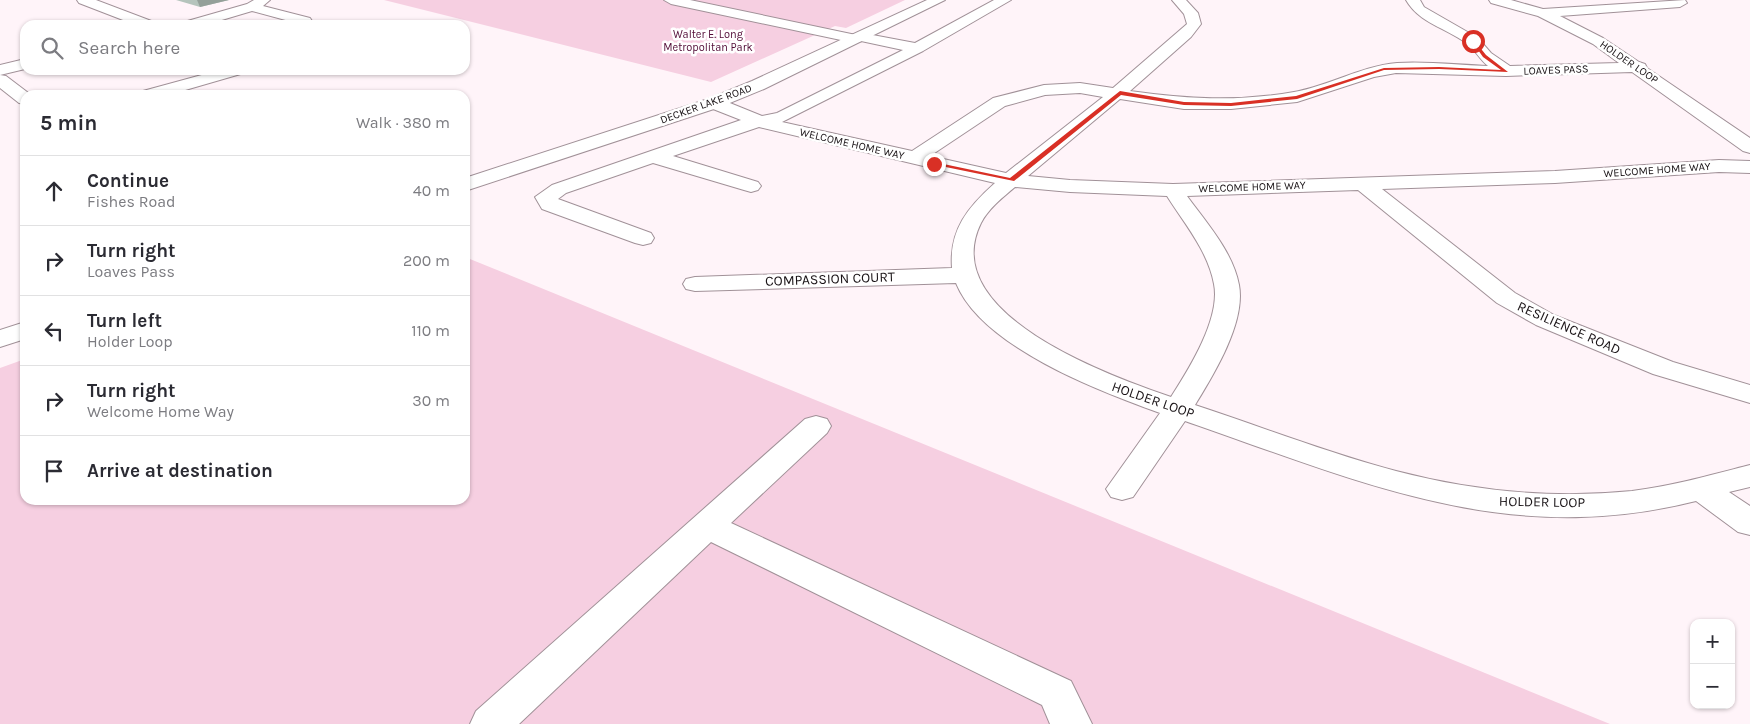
<!DOCTYPE html>
<meta charset="utf-8">
<style>
body{margin:0;font-family:Karla,sans-serif;background:#f7f7f7;color:#2b2b33}
.controls{position:absolute;right:15px;bottom:15px;display:grid;overflow:hidden;border-radius:10px;box-shadow:0 1px 4px #0004}
.controls button{width:45px;height:45px;display:grid;place-items:center;padding:0;border:0;border-bottom:1px solid #e1e1e2;background:#fff;color:#2b2b33;font:25px sans-serif}
.stop{position:absolute;width:15px;height:15px;margin:-11px;border:4px solid #d93025;border-radius:50%;background:#fff}
.stop.end{background:#d93025;border-color:#fff;box-shadow:0 1px 5px #0008}
.list{margin:0;padding:0;list-style:none}
h2{display:flex;justify-content:space-between;align-items:center;height:65px;margin:0;padding:0 20px;font-size:21px}
h2 small{font-size:16px;font-weight:400;color:#7c7c81}
.list li{display:grid;grid-template-columns:32px 1fr auto;gap:15px;align-items:center;box-sizing:border-box;height:70px;padding:0 20px;border-top:1px solid #e1e1e2}
.list b{display:block;font-size:19px;white-space:nowrap}
.list p{margin:0;font-size:16px;white-space:nowrap;color:#7c7c81}
.list em{font-size:16px;font-style:normal;color:#7c7c81}
.icon{flex:none;width:28px;height:28px;fill:none;stroke:currentColor;stroke-width:2;stroke-linecap:round;stroke-linejoin:round}
.map{position:relative;flex:none;width:1750px;height:724px;overflow:hidden}
.search{position:absolute;background:#fff;box-shadow:0 1px 4px #0004;left:20px;top:20px;width:450px;height:55px;display:flex;align-items:center;gap:12px;box-sizing:border-box;padding:0 18px;border-radius:15px;color:#7c7c81;font-size:19px}
.panel{position:absolute;background:#fff;box-shadow:0 1px 4px #0004;left:20px;top:90px;width:450px;height:415px;border-radius:15px}
.map>svg:first-child{display:block}
</style>
<div class="map">
<svg width="1750" height="724" viewBox="0 0 1750 724">
<rect width="100%" height="100%" fill="#fff4f9"/>
<path fill="#f6cfe1" d="M384,0H905L846,28L835,26L711,82Z
M465,257L1610,724H0V368L25,359V500H465Z"/>
<g fill="none" stroke-linecap="round" stroke-linejoin="round">
<defs>
<path id="minor" d="M77,0H96L154,22L156,25H136L79,3Z
M254,0H270L263,6L310,18L312,21L310,24L304,25L252,11L205,25H182L184,22L247,4Z
M664,0H690L856,35L862,33L915,43L994,0H1011L923,51L782,122L912,151L993,98L1044,85L1080,83L1113,88L1187,24L1184,14L1172,0H1186L1198,13L1201,24L1191,37L1130,91C1187,99 1237,102 1294,92C1329,86 1361,66 1397,63C1427,61 1458,65 1488,66C1479,59 1475,49 1466,43C1446,28 1419,23 1406,0H1420L1424,7L1478,38L1491,53L1510,66L1619,63L1593,44L1538,16L1491,3L1489,0H1511L1543,9L1685,0L1687,3L1680,7L1560,16L1603,38L1639,62L1645,64L1647,68L1750,138V153L1743,151L1632,72L1506,76L1396,73L1374,77L1297,102L1231,109H1184L1120,99L1028,176L1070,180L1173,184L1555,171L1719,160L1750,161V173L1719,172L1555,183L1382,189L1515,293L1554,315L1673,362L1750,385V403L1653,374L1536,325L1497,303L1358,190L1187,196C1206,222 1233,252 1239,285C1246,322 1214,374 1195,405C1262,427 1328,453 1396,471C1472,491 1553,499 1632,491C1672,486 1711,475 1750,465V487L1729,492L1750,506V535L1738,532L1696,501C1506,549 1359,481 1185,421L1133,497L1122,500L1111,497L1106,489L1160,413C1099,391 982,347 956,283L695,291L686,289L683,284L686,279L695,277L952,268C949,230 968,207 995,183L759,127L673,156L758,182L761,186L758,190L751,192L744,190L653,163L566,193L558,199L651,233L654,238L651,243L643,245L635,243L542,209L535,197L552,185L741,120L708,107L705,103L708,99H720L762,116L777,113L903,50L861,41L855,43L671,4ZM1080,93L1103,97L1006,173L930,156L1005,106L1045,95ZM1015,187L1070,192L1167,196C1184,223 1208,251 1214,284C1221,318 1189,369 1171,397C1110,376 936,314 981,223C988,209 1003,197 1015,187Z
M25,59V69L0,75V65Z
M220,70H246L244,73L168,95H140L143,91Z
M0,75L6,76L31,95H25V104L19,103L0,88Z
M816,416L827,419L831,426L827,433L731,523L1071,681L1092,724H1050L1042,705L711,542L519,724H470L476,711L805,419Z"/>
<path id="major" d="M927,0H945L764,89L720,107L465,191V178L708,99L752,81Z
M25,322V339L0,347V330Z"/>
</defs>
<use href="#minor" stroke="#a19198" stroke-width="2"/>
<use href="#major" stroke="#a19198" stroke-width="2"/>
<use href="#minor" fill="#fff" fill-rule="evenodd"/>
<use href="#major" fill="#fff" fill-rule="evenodd"/>
</g>
<path fill="#b5c4bc" d="M176,0H229L200,7Z"/>
<path fill="#94a099" d="M197,0H229L200,7Z"/>
<path fill="#d93025" d="M1471,40H1474L1486,55L1508,72L1439,69L1384,70L1297,99L1231,106L1184,105L1121,95L1014,181L931,164L934,162L1010,178L1120,91L1184,102L1231,103L1296,96L1384,68L1439,67L1501,70L1483,57Z"/>
<g text-anchor="middle" dominant-baseline="central" stroke-width="5" stroke-linejoin="round" paint-order="stroke">
<g font-size="11" fill="#510b36" stroke="#fff">
<text x="708" y="34">Walter E. Long<tspan x="708" dy="13">Metropolitan Park</tspan></text>
</g>
<g font-size="11" fill="#181215" stroke="#fff">
<text transform="translate(1629 62) rotate(34)">HOLDER LOOP</text>
<text transform="translate(1556 70) rotate(-2)">LOAVES PASS</text>
<text transform="translate(706 104) rotate(-20)">DECKER LAKE ROAD</text>
<text transform="translate(852 144) rotate(13)">WELCOME HOME WAY</text>
<text transform="translate(1657 170) rotate(-4)">WELCOME HOME WAY</text>
<text transform="translate(1252 187) rotate(-2)">WELCOME HOME WAY</text>
</g>
<g font-size="14" fill="#181215" stroke="#fff">
<text transform="translate(830 279) rotate(-2)">COMPASSION COURT</text>
<text transform="translate(1569 328) rotate(24)">RESILIENCE ROAD</text>
<text transform="translate(1153 400) rotate(19)">HOLDER LOOP</text>
<text transform="translate(1542 502) rotate(1)">HOLDER LOOP</text>
</g>
</g>
</svg>
<div class="controls">
<button>+</button>
<button>−</button>
</div>
<div class="stop" style="left:1473px;top:41px"></div>
<div class="stop end" style="left:934px;top:164px"></div>
<div class="search"><svg class="icon" aria-label="search" viewBox="0 0 24 24"><circle cx="10" cy="10" r="6"/><path d="M15 15l6 6"/></svg>Search here</div>
<section class="panel">
<h2>5 min<small>Walk · 380 m</small></h2>
<ul class="list">
<li><svg class="icon" aria-label="ahead" viewBox="0 0 24 24"><path d="M12 20V5M6 11l6-6 6 6"/></svg><div><b>Continue</b><p>Fishes Road</p></div><em>40 m</em></li>
<li><svg class="icon" aria-label="right" viewBox="0 0 24 24"><path d="M7 20v-9h11M14 6l5 5-5 5"/></svg><div><b>Turn right</b><p>Loaves Pass</p></div><em>200 m</em></li>
<li><svg class="icon" aria-label="left" viewBox="0 0 24 24"><path d="M17 20v-9H6M10 6l-5 5 5 5"/></svg><div><b>Turn left</b><p>Holder Loop</p></div><em>110 m</em></li>
<li><svg class="icon" aria-label="right" viewBox="0 0 24 24"><path d="M7 20v-9h11M14 6l5 5-5 5"/></svg><div><b>Turn right</b><p>Welcome Home Way</p></div><em>30 m</em></li>
<li><svg class="icon" aria-label="arrive" viewBox="0 0 24 24"><path d="M6 21V4h12l-3 4 3 4H6"/></svg><div><b>Arrive at destination</b></div></li>
</ul>
</section>
</div>
